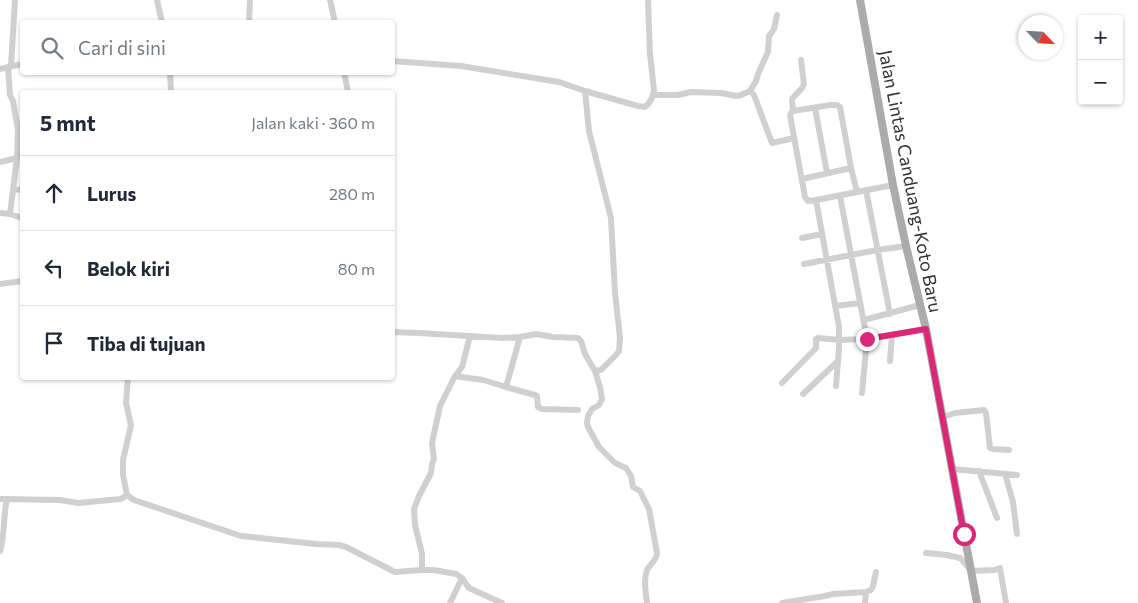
<!DOCTYPE html>
<html lang="id">
<meta charset="utf-8">
<style>
body{margin:0;font-family:Commissioner,sans-serif;background:#f6f6f7;color:#1f2937}
.controls{position:absolute;right:15px;top:15px;display:grid;overflow:hidden;border-radius:5px;box-shadow:0 1px 4px #0004}
.controls button{width:45px;height:45px;display:grid;place-items:center;padding:0;border:0;border-bottom:1px solid #e0e1e3;background:#fff;color:#1f2937;font:25px sans-serif}
.compass{position:absolute;left:1018px;top:15px;width:45px;height:45px;border-radius:50%;background:#fff;box-shadow:0 1px 4px #0004;rotate:115deg}
.stop{position:absolute;width:15px;height:15px;margin:-11px;border:4px solid #db2777;border-radius:50%;background:#fff}
.stop.end{background:#db2777;border-color:#fff;box-shadow:0 1px 5px #0008}
.list{margin:0;padding:0;list-style:none}
h2{display:flex;justify-content:space-between;align-items:center;height:65px;margin:0;padding:0 20px;font-size:21px}
h2 small{font-size:16px;font-weight:400;color:#747a83}
.list li{display:grid;grid-template-columns:32px 1fr auto;gap:15px;align-items:center;box-sizing:border-box;height:75px;padding:0 20px;border-top:1px solid #e0e1e3}
.list b{display:block;font-size:19px;white-space:nowrap}
.list em{font-size:16px;font-style:normal;color:#747a83}
.icon{flex:none;width:28px;height:28px;fill:none;stroke:currentColor;stroke-width:2;stroke-linecap:round;stroke-linejoin:round}
.map{position:relative;flex:none;width:1138px;height:603px;overflow:hidden}
.search{position:absolute;background:#fff;box-shadow:0 1px 4px #0004;left:20px;top:20px;width:375px;height:55px;display:flex;align-items:center;gap:12px;box-sizing:border-box;padding:0 18px;border-radius:5px;color:#747a83;font-size:19px}
.panel{position:absolute;background:#fff;box-shadow:0 1px 4px #0004;left:20px;top:90px;width:375px;height:290px;border-radius:5px}
.map>svg:first-child{display:block}
</style>
<div class="map">
<svg width="1138" height="603" viewBox="0 0 1138 603">
<rect width="100%" height="100%" fill="#fff"/>
<g fill="none" stroke-linecap="round" stroke-linejoin="round">
<path stroke="#d0d0d0" stroke-width="6" d="M157,0L162,22
M330,0L335,22
M249,22L250,0
M392,61L461,66L559,82L585,91L638,106L645,107C650,103 653,97 654,90L650,54L648,0
M11,66L15,0
M8,67L10,95L13,101L18,130L17,158L10,214
M0,69L22,64
M170,72L171,92
M344,72L348,92
M585,91L589,131L611,218L615,293L620,338L619,351L615,356L601,370L595,371
M750,91L756,81L758,74L768,52L769,36L774,29L777,15
M653,95H678L691,92L721,93L736,96L741,95L750,91L754,95L772,143L794,138
M815,108L827,173
M793,111L792,99L802,88L804,84L801,60
M0,162L17,158
M802,179L851,168
M13,189L22,190
M866,190L890,314
M857,192L851,168L840,107L837,105H830L793,111L791,113L790,115L805,197L808,201L816,200L893,185
M840,196L867,339L862,393
M816,200L839,327V348L836,386
M0,213L10,214L22,218
M802,238L822,234
M804,264L877,250L906,246
M0,284L22,281
M835,306L860,303
M864,320L920,305
M392,332L419,333L502,338L520,337L536,334L553,337L578,338L581,341L585,354L595,371L600,387L602,399L599,405L592,409L588,416L587,423L588,427L599,447L615,463L626,468L631,476L633,487L640,491L649,509L657,553C657,560 650,564 647,570C643,580 646,593 647,603
M890,361L892,335
M455,376L483,380L506,387L535,395L537,396L538,407L542,409L578,410
M128,378L126,403L131,425L123,460V475L127,495L134,500L241,536L316,544L339,545L346,547L395,572L422,570H434L456,574L462,578L469,588L502,603
M782,383L816,348V339L818,338L840,340L867,339L926,329
M506,387L520,337
M803,394L838,361
M943,417L955,413L984,410L986,413L990,448L993,449L1009,450
M952,469L1017,475
M979,471L997,518
M1005,474L1013,502L1017,534
M0,499L60,500L78,503L121,499L127,495
M0,551C5,535 3,516 7,499
M926,553L947,555L960,558L970,569
M422,570V554L415,525L414,509L419,496L431,473L432,464L434,459L432,443L440,406L455,376L462,367L470,336
M971,571L995,570L1000,568L1006,603
M450,603L462,578
M782,603L825,596L833,594L866,592L871,590L873,586L876,572
M865,603L866,592"/>
<path stroke="#ababab" stroke-width="8" d="M860,0L893,185L906,246L926,329L977,603"/>
</g>
<g fill="none" stroke-linecap="round" stroke-linejoin="round">
<path stroke="#db2777" stroke-width="6" d="M867,339L926,329L964,534"/>
</g>
<g text-anchor="middle" dominant-baseline="central" stroke-width="5" stroke-linejoin="round" paint-order="stroke">
<g font-size="18" fill="#333" stroke="#fff">
<text transform="translate(911 181) rotate(79)">Jalan Lintas Canduang-Koto Baru</text>
</g>
</g>
</svg>
<div class="controls">
<button>+</button>
<button>−</button>
</div>
<svg class="compass" viewBox="-18 -18 36 36"><path d="M0-13l5 13h-10z" fill="#e53935"/><path d="M0 13l5-13h-10z" fill="#747a83"/></svg>
<div class="stop" style="left:964px;top:534px"></div>
<div class="stop end" style="left:867px;top:339px"></div>
<div class="search"><svg class="icon" aria-label="search" viewBox="0 0 24 24"><circle cx="10" cy="10" r="6"/><path d="M15 15l6 6"/></svg>Cari di sini</div>
<section class="panel">
<h2>5 mnt<small>Jalan kaki · 360 m</small></h2>
<ul class="list">
<li><svg class="icon" aria-label="ahead" viewBox="0 0 24 24"><path d="M12 20V5M6 11l6-6 6 6"/></svg><div><b>Lurus</b></div><em>280 m</em></li>
<li><svg class="icon" aria-label="left" viewBox="0 0 24 24"><path d="M17 20v-9H6M10 6l-5 5 5 5"/></svg><div><b>Belok kiri</b></div><em>80 m</em></li>
<li><svg class="icon" aria-label="arrive" viewBox="0 0 24 24"><path d="M6 21V4h12l-3 4 3 4H6"/></svg><div><b>Tiba di tujuan</b></div></li>
</ul>
</section>
</div>
